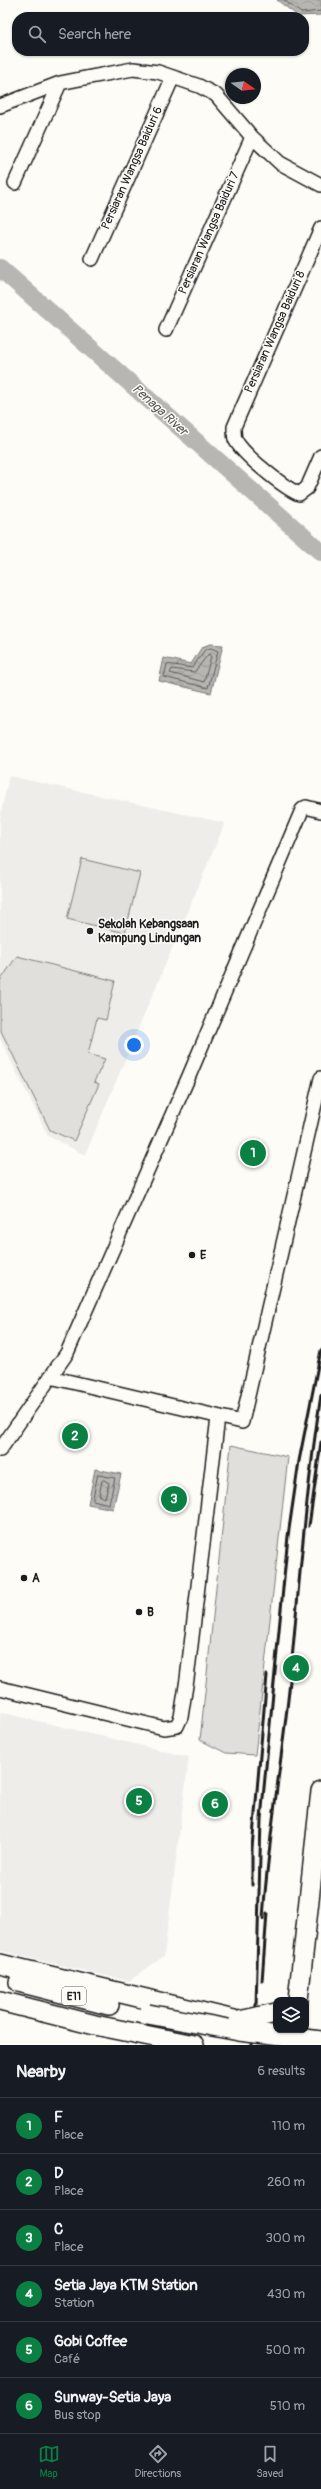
<!DOCTYPE html>
<meta charset="utf-8">
<style>
body{margin:0;font-family:Pangolin,sans-serif;background:#242831;color:#f1f3f6}
.controls{position:absolute;right:12px;bottom:12px;display:grid;overflow:hidden;border-radius:8px;box-shadow:0 1px 3px #0004}
.controls button{width:36px;height:36px;display:grid;place-items:center;padding:0;border:0;border-bottom:1px solid #363941;background:#171b24;color:#f1f3f6;font:20px sans-serif}
.compass{position:absolute;left:225px;top:68px;width:36px;height:36px;border-radius:50%;background:#171b24;box-shadow:0 1px 3px #0004;rotate:104deg}
.you{position:absolute;left:134px;top:1045px;width:14px;height:14px;margin:-10px;border:3px solid #fff;border-radius:50%;background:#1a73e8;box-shadow:0 0 0 6px #1a73e833}
.badge{display:grid;place-items:center;width:26px;height:26px;border-radius:50%;background:#0b8043;color:#fff;font-size:13px;font-weight:700}
.pin{position:absolute;translate:-50% -50%;border:2px solid #fff;box-shadow:0 1px 4px #0006}
.list{margin:0;padding:0;list-style:none}
h2{display:flex;justify-content:space-between;align-items:center;height:52px;margin:0;padding:0 16px;font-size:17px}
h2 small{font-size:13px;font-weight:400;color:#9ea1a6}
.list li{display:grid;grid-template-columns:26px 1fr auto;gap:12px;align-items:center;box-sizing:border-box;height:56px;padding:0 16px;border-top:1px solid #363941}
.list b{display:block;font-size:15px;white-space:nowrap}
.list p{margin:0;font-size:13px;white-space:nowrap;color:#9ea1a6}
.list em{font-size:13px;font-style:normal;color:#9ea1a6}
.icon{flex:none;width:22px;height:22px;fill:none;stroke:currentColor;stroke-width:2;stroke-linecap:round;stroke-linejoin:round}
.map{position:relative;flex:none;width:321px;height:2045px;overflow:hidden}
.search{position:absolute;background:#171b24;box-shadow:0 1px 3px #0004;left:12px;right:12px;top:12px;height:44px;display:flex;align-items:center;gap:10px;box-sizing:border-box;padding:0 14px;border-radius:16px;color:#9ea1a6;font-size:15px}
.sheet{height:388px;background:#171b24}
nav{display:flex;justify-content:space-around;align-items:center;box-sizing:border-box;height:56px;border-top:1px solid #363941;background:#171b24;font-size:11px;color:#9ea1a6}
nav a{display:grid;justify-items:center;gap:2px}
nav .on{color:#0b8043}
.map>svg:first-child{display:block}
</style>
<div class="map">
<svg width="321" height="2045" viewBox="0 0 321 2045">
<defs>
<pattern id="water-waves" width="16" height="10" patternUnits="userSpaceOnUse"><rect width="16" height="10" fill="#b7b6b2"/><path d="M0 5q4-4 8 0t8 0" fill="none" stroke="#9d9c98"/></pattern>
</defs>
<rect width="100%" height="100%" fill="#fdfcf7"/>
<filter id="ink" filterUnits="userSpaceOnUse"><feTurbulence type="fractalNoise" baseFrequency=".025" numOctaves="2"/><feDisplacementMap in="SourceGraphic" scale="8" xChannelSelector="R" yChannelSelector="G"/><feConvolveMatrix kernelMatrix="1 2 1 2 8 2 1 2 1" color-interpolation-filters="sRGB"/></filter>
<g filter="url(#ink)">
<path fill="#eeede9" d="M9,776L225,823L85,1155L48,1136L0,1039V818Z
M0,1712L189,1757L164,1956L129,1981L0,1951Z"/>
<path fill="#e0dfdb" stroke="#7e7e7c" d="M82,859L140,873L125,933L67,919Z
M17,956L115,981L106,1020L97,1018L88,1054L105,1059L94,1082L99,1084L74,1141L50,1130L0,1029V981Z
M231,1445L288,1457L255,1755L226,1753L200,1740Z"/>
<path fill="url(#water-waves)" stroke="#797876" d="M277,0H321V15L298,16Z
M210,644L223,645L211,693L159,681L164,658L191,664L202,647Z
M95,1469L121,1474L113,1509L88,1504Z"/>
<g fill="none" stroke-linecap="round" stroke-linejoin="round">
<path stroke="#5a5a58" stroke-width="1" d="M284,0L301,13L321,11
M211,648L218,651L208,688L164,677L167,664L192,668L204,651Z
M209,654L211,657L204,682L170,673L172,669L194,672Z
M98,1475L115,1478L109,1504L93,1500Z
M104,1480L109,1483L105,1498L99,1495L102,1481Z"/>
<path stroke="#b7b6b2" stroke-width="18" d="M0,268L321,552"/>
<defs>
<path id="minor" d="M0,106L60,83L85,78L133,69L158,72L199,86L216,95L252,137L280,163L321,185
M15,183L60,83
M321,228L234,427C234,430 234,435 235,439C242,454 283,487 299,494L307,488L321,456
M92,259L173,77
M166,330L252,137
M50,1377L242,1422L321,1078
M0,1450L67,1353L189,1076L302,810L306,807L321,811
M0,1688L164,1728L177,1726L181,1717L187,1679L218,1417"/>
<path id="highway" d="M0,1964L234,2020
M19,1982L109,2005
M298,2000L321,1791
M0,2001L95,2025L194,2045"/>
</defs>
<use href="#minor" stroke="#1c1c1c" stroke-width="16"/>
<use href="#highway" stroke="#1c1c1c" stroke-width="22"/>
<use href="#minor" stroke="#fdfcf7" stroke-width="13"/>
<use href="#highway" stroke="#fdfcf7" stroke-width="19"/>
<path stroke="#1c1c1c" stroke-width="3" d="M309,1526L321,1442
M252,1885V1848L267,1675
M263,1919C268,1839 282,1761 290,1681C299,1586 306,1490 321,1395
M262,1981L267,1913
M252,2045L256,2006L261,1819L288,1536L299,1461L321,1350"/>
<defs>
<path id="highway-bridge" d="M148,2014L239,2031L321,2041
M239,2021L276,2013"/>
</defs>
<use href="#highway-bridge" stroke="#1c1c1c" stroke-width="22" stroke-linecap="butt"/>
<use href="#highway-bridge" stroke="#fdfcf7" stroke-width="19"/>
</g>
</g>
<g fill="#1c1c1c" stroke="#fdfcf7" stroke-width="1.5">
<circle cx="90" cy="931" r="4"/>
<circle cx="192" cy="1255" r="4"/>
<circle cx="24" cy="1578" r="4"/>
<circle cx="139" cy="1612" r="4"/>
</g>
<g text-anchor="middle" dominant-baseline="central" stroke-width="3" stroke-linejoin="round" paint-order="stroke">
<rect fill="#fdfcf7" stroke="#605f5e" stroke-width="1" x="62" y="1987" width="24" height="18" rx="3"/>
<g font-size="11" font-weight="bold" fill="#1c1c1c">
<text x="74" y="1996">E11</text>
</g>
<g font-size="12" fill="#1c1c1c" stroke="#fdfcf7">
<text transform="translate(132 168) rotate(-66)">Persiaran Wangsa Baiduri 6</text>
<text transform="translate(209 233) rotate(-66)">Persiaran Wangsa Baiduri 7</text>
<text transform="translate(275 332) rotate(-66)">Persiaran Wangsa Baiduri 8</text>
</g>
<g font-size="12" font-weight="bold" fill="#1c1c1c" stroke="#fdfcf7" text-anchor="start">
<text x="98" y="924">Sekolah Kebangsaan<tspan x="98" dy="14">Kampung Lindungan</tspan></text>
<text x="200" y="1255">E</text>
<text x="32" y="1578">A</text>
<text x="147" y="1612">B</text>
</g>
<g font-size="13" font-style="italic" fill="#5a5a58" stroke="#fdfcf7">
<text transform="translate(160 410) rotate(42)">Penaga River</text>
</g>
</g>
</svg>
<div class="controls">
<button><svg class="icon" aria-label="layers" viewBox="0 0 24 24"><path d="M12 4l9 5-9 5-9-5zM3 14l9 5 9-5"/></svg></button>
</div>
<svg class="compass" viewBox="-18 -18 36 36"><path d="M0-13l5 13h-10z" fill="#e53935"/><path d="M0 13l5-13h-10z" fill="#9ea1a6"/></svg>
<div class="you"></div>
<div class="pin badge" style="left:253px;top:1153px">1</div>
<div class="pin badge" style="left:75px;top:1436px">2</div>
<div class="pin badge" style="left:174px;top:1499px">3</div>
<div class="pin badge" style="left:296px;top:1668px">4</div>
<div class="pin badge" style="left:139px;top:1801px">5</div>
<div class="pin badge" style="left:215px;top:1804px">6</div>
<div class="search"><svg class="icon" aria-label="search" viewBox="0 0 24 24"><circle cx="10" cy="10" r="6"/><path d="M15 15l6 6"/></svg>Search here</div>
</div>
<section class="sheet">
<h2>Nearby<small>6 results</small></h2>
<ul class="list">
<li><span class="badge">1</span><div><b>F</b><p>Place</p></div><em>110 m</em></li>
<li><span class="badge">2</span><div><b>D</b><p>Place</p></div><em>260 m</em></li>
<li><span class="badge">3</span><div><b>C</b><p>Place</p></div><em>300 m</em></li>
<li><span class="badge">4</span><div><b>Setia Jaya KTM Station</b><p>Station</p></div><em>430 m</em></li>
<li><span class="badge">5</span><div><b>Gobi Coffee</b><p>Café</p></div><em>500 m</em></li>
<li><span class="badge">6</span><div><b>Sunway-Setia Jaya</b><p>Bus stop</p></div><em>510 m</em></li>
</ul>
</section>
<nav>
<a class="on"><svg class="icon" aria-label="map" viewBox="0 0 24 24"><path d="M3 6l6-2 6 2 6-2v14l-6 2-6-2-6 2zM9 4v14M15 6v14"/></svg>Map</a>
<a><svg class="icon" aria-label="directions" viewBox="0 0 24 24"><path d="M12 3l9 9-9 9-9-9zM9 14v-3h6M13 9l2 2-2 2"/></svg>Directions</a>
<a><svg class="icon" aria-label="saved" viewBox="0 0 24 24"><path d="M7 4h10v16l-5-4-5 4z"/></svg>Saved</a>
</nav>
